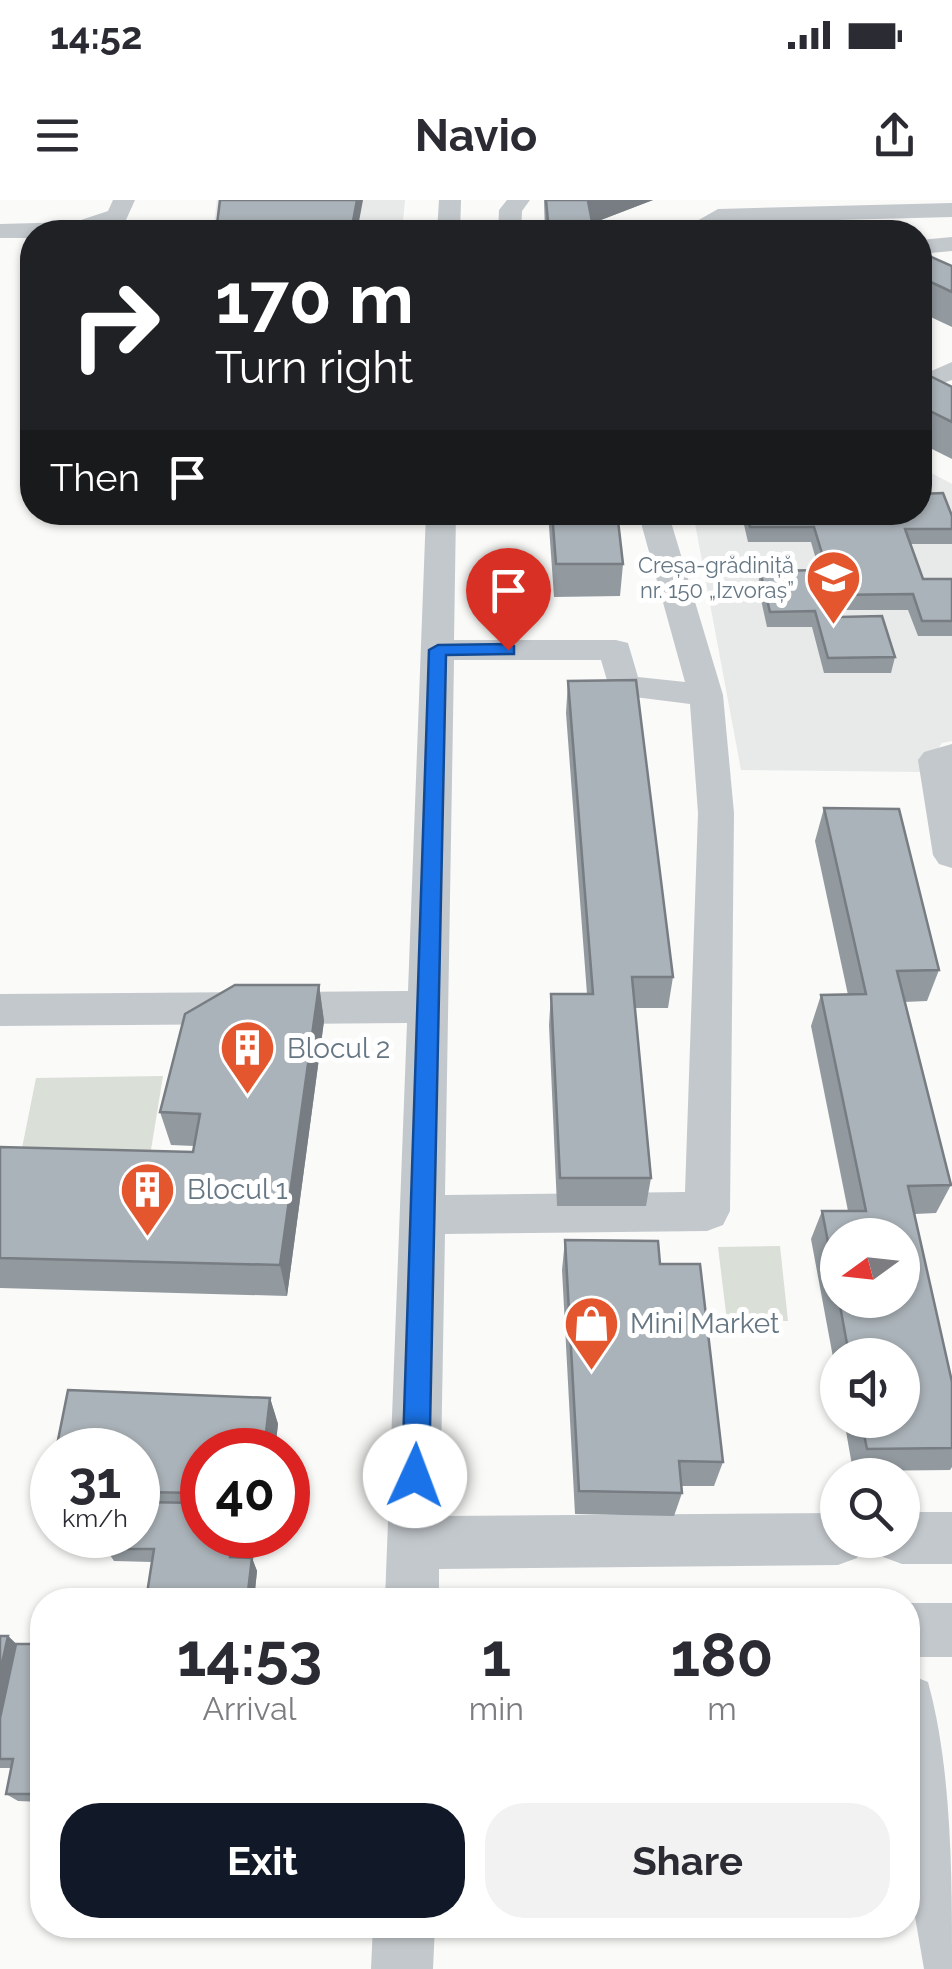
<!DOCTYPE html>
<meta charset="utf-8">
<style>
:root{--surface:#fff;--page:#f2f2f3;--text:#2b2b33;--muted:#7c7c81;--accent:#111827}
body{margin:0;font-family:Raleway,sans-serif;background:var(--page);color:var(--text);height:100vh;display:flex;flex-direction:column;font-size:38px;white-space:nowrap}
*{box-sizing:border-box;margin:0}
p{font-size:32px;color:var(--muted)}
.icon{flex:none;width:55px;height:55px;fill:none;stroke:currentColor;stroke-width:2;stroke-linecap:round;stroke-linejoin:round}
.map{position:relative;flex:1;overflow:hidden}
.side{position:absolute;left:30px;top:1388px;width:890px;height:350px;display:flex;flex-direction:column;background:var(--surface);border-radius:40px;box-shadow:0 2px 8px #0004}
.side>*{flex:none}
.top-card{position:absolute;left:20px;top:20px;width:912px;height:305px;border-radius:40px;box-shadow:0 2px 8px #0004;background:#202124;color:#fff;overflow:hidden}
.needle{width:65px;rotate:255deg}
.buttons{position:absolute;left:820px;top:1018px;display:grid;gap:20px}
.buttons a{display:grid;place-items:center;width:100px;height:100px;border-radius:50%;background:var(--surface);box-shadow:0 2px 8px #0004;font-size:50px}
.speed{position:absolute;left:30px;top:1228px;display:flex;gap:20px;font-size:50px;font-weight:700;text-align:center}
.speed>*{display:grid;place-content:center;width:130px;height:130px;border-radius:50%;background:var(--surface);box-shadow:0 2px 8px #0004;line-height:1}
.speed small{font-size:25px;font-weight:400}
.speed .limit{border:15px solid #d22;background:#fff;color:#111}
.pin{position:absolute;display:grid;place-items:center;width:85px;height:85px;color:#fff;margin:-102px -42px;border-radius:50% 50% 50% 0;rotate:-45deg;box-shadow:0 0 10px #0007}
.pin .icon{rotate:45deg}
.me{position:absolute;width:110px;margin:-55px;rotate:2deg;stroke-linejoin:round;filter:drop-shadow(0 0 8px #0008)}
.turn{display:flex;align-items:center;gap:35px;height:210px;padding:0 30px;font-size:45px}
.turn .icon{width:130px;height:130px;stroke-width:2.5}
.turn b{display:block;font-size:70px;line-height:85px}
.then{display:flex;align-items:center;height:95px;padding:0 30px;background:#0003;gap:20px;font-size:38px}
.eta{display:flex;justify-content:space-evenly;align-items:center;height:170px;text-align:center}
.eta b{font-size:60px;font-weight:700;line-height:70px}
.button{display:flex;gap:20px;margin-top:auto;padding:20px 30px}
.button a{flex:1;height:115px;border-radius:40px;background:var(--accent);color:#fff;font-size:40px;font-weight:700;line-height:115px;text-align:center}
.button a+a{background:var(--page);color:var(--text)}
.status{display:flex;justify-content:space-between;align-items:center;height:70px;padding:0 50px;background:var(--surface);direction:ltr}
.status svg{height:28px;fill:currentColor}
header{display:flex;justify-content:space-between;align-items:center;height:130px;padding:0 30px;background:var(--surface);font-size:45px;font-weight:700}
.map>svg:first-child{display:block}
.built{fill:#e8e9e9}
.green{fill:#dadfd7}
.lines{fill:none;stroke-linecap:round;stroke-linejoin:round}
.minor{fill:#c3c8cc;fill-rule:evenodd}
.wall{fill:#929a9f;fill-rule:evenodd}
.shaded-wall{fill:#777d82}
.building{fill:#aab3b9;stroke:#777d82;stroke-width:2.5}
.route{fill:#1a73e8;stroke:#114b97;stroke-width:2.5}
.labels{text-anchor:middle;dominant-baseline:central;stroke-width:10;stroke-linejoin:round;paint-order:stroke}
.far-poi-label{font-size:22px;fill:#657683;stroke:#fff;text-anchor:end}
.poi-label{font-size:28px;fill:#657683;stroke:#fff;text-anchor:start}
</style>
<div class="status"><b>14:52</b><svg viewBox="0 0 49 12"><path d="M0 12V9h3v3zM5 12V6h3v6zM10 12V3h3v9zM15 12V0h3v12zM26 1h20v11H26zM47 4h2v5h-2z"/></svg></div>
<header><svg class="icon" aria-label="menu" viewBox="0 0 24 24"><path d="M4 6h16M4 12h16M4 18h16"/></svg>Navio<svg class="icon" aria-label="share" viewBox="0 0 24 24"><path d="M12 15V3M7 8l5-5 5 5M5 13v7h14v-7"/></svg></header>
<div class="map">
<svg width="952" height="1769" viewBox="0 0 952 1769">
<rect width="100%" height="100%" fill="#fafaf8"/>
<!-- built -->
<g class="built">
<polygon points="217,0 405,0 402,32 213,32"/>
<polygon points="920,267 952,284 952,541 942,543 923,572 741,570 693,313 920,312"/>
</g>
<!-- green -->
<g class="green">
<polygon points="163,876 150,956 21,953 36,878"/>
<polygon points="780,1046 788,1121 727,1121 718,1047"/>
</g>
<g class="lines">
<!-- minor -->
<g class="minor">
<path d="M 113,0 L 135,0 L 126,20 C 95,34 66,32 32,32 L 32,38 L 0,38 L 0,24 L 75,22 L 108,11 Z"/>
<polygon points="439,0 461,0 460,32 437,32"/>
<polygon points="507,0 530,0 522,11 521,32 498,32 499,10"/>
<polygon points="952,3 952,17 723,23 714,28 715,32 693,32 690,25 718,9"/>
<polygon points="952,37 952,51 920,54 920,40"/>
<polygon points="952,162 952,180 920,191 920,176"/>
<path d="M 426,312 L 456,312 L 454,440 L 616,440 L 628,443 L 638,477 L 685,482 L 638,312 L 668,312 L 723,495 L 734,613 L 730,1011 L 723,1025 L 707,1031 L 445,1034 L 440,1316 L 838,1313 L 838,1340 L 864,1340 L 857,1358 L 838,1365 L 439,1369 L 439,1400 L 385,1400 L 407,823 L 0,826 L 0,794 L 408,791 ZM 454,460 L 601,460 L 611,494 L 690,504 L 698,613 L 685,992 L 445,995 Z"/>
<polygon points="952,544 952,668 939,664 933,655 918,560 924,552"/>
<polygon points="902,1312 952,1312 952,1364 902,1364 883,1357 877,1340 902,1340"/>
<rect x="908" y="1403" width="44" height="54"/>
<path d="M 908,1474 L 928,1482 C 952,1570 952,1676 952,1769 L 924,1769 L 908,1676 Z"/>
<polygon points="373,1725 435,1725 433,1769 371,1769"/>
</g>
</g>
<!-- wall -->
<g class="wall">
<polygon points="544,0 653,0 593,23 594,32 545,32"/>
<polygon points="920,52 952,66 952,127 920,112"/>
<polygon points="920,171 952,187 952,259 920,243"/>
<polygon points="548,312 617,312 623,364 620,396 554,397"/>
<polygon points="741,312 814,312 814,315 920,312 952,316 952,344 911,344 923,379 952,379 952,436 918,436 908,410 837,410 839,417 895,457 891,473 824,473 812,427 767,427 758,386 760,371 819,370 811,342 748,342"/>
<polygon points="568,481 673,777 668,808 635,808 651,978 646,1006 557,1006 549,825 551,794 587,794 566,513"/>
<path d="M 824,608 L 939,770 L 927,801 L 904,802 L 951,985 L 936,1013 L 915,1014 L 952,1182 L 952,1267 L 950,1270 L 853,1271 L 844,1220 L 902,1220 L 902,1155 L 838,1155 L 838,1184 L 811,1039 L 822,1011 L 848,1011 L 811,826 L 821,795 L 848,795 L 815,641 ZM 838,1035 L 902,1100 L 838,1100 Z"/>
<polygon points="319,785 324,821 287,1096 0,1088 0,947 193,952 194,946 171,945 160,912"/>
<polygon points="565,1040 660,1064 723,1262 714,1286 681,1286 682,1293 674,1316 575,1314 562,1070"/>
<polygon points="270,1198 278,1224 275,1250 202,1250 202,1335 240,1335 237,1357 252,1358 257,1371 254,1400 146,1400 152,1362 114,1361 106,1349 138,1335 138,1250"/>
<polygon points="42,1430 42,1602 18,1601 6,1594 11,1568 0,1568 0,1436 8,1436 16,1444 36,1444"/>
</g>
<!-- shaded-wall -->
<g class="shaded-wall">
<polygon points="357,0 363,0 357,32 351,32"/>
<polygon points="589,0 653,0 593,23 586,31"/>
<polygon points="319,785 324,821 287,1096 280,1065"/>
<polygon points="270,1198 278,1224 275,1250 264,1250"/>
<polygon points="233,1335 240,1335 236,1370 230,1357"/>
<polygon points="252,1358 257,1371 254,1400 247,1400"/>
<polygon points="8,1436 28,1455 0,1559 0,1472"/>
</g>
<!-- building -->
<g class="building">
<polygon points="220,0 357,0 351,32 216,32"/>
<polygon points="546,0 589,0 588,1 594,32 549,32"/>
<polygon points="920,52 952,66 952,92 920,77"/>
<polygon points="920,171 952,187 952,222 920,206"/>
<polygon points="943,293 952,316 952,329 905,329 923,379 952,379 952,421 922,421 913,394 833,395 839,417 882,416 895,457 828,458 815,411 770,412 760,371 827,370 814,327 750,327 747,312 814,312 814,315 920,312 920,294"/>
<polygon points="552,312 617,312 623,364 556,364"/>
<polygon points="636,480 673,777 632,777 651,978 560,978 551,794 593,794 568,481"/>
<polygon points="824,608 899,609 939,770 897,771 951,985 908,986 952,1182 952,1248 867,1249 861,1220 902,1220 902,1155 849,1155 839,1100 902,1100 902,1035 838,1035 838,1094 822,1011 866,1011 821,795 866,794"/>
<polygon points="235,785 319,785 280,1065 0,1058 0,947 193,952 200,914 160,912 185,814"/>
<polygon points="565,1040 658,1041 660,1064 700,1064 723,1262 679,1261 682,1293 579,1291"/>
<polygon points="68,1190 270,1198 264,1250 202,1250 202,1293 138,1292 138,1250 56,1250"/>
<polygon points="52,1268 52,1290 48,1290"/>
<polygon points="138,1302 202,1303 202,1335 233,1335 230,1357 252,1358 247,1400 146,1400 154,1349 106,1349 108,1335 138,1335"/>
<polygon points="40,1430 42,1430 42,1594 6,1594 13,1559 0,1559 0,1518 16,1444 36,1444"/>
<polygon points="0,1436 8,1436 0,1472"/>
</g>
<!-- route -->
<polygon class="route" points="508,444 514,446 514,454 446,455 429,1276 425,1285 415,1289 406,1285 402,1276 429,450 438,445"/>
<!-- icons -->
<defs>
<symbol id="school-pin" viewBox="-11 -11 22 30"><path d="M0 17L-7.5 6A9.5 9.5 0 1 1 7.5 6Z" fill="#e4572e" stroke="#fff"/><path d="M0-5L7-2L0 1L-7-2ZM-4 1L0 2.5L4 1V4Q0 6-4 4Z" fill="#fff"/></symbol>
<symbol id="building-pin" viewBox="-11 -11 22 30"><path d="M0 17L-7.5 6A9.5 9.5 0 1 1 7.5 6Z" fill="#e4572e" stroke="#fff"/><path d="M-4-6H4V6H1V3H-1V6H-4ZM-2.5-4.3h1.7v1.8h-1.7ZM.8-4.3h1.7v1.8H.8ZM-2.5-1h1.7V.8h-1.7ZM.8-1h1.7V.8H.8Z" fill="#fff"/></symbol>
<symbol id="shop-pin" viewBox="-11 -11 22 30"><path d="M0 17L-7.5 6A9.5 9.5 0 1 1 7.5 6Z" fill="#e4572e" stroke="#fff"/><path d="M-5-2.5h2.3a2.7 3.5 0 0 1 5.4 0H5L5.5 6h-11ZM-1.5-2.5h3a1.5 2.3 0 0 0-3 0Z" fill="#fff"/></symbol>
</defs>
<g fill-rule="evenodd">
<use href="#school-pin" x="802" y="346" width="63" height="86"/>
<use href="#building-pin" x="216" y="816" width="63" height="86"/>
<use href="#building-pin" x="116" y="958" width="63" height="86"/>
<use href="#shop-pin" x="560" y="1092" width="63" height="86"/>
</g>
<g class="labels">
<!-- far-poi labels -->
<g class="far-poi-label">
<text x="794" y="365">Creșa-grădiniță<tspan x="794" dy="25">nr. 150 „Izvoraș”</tspan></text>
</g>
<!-- poi labels -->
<g class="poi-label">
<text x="287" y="848">Blocul 2</text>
<text x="187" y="989">Blocul 1</text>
<text x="630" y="1123">Mini Market</text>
</g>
</g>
</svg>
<div class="buttons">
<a><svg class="needle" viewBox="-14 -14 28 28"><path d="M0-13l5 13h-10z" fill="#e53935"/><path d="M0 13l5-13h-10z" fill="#7c7c81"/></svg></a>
<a><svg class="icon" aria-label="sound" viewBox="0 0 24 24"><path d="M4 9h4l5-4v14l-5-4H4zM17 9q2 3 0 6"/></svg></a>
<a><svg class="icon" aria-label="search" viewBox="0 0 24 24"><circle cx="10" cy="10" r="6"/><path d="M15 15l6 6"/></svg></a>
</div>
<div class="speed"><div>31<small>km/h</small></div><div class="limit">40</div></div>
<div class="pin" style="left:508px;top:450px;background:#d93025"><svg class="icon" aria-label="arrive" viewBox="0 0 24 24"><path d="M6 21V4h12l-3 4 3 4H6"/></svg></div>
<svg class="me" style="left:415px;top:1276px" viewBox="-20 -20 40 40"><circle r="19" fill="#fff"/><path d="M0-13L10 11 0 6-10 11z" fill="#1a73e8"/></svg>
<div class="top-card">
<div class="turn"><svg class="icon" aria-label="right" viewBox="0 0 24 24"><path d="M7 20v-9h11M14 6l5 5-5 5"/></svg><div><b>170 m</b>Turn right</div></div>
<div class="then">Then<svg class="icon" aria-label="arrive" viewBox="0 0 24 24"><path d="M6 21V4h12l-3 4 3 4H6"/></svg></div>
</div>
<section class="side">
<div class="eta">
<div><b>14:53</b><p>Arrival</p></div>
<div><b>1</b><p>min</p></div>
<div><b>180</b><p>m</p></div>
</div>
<div class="button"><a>Exit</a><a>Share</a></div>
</section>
</div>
